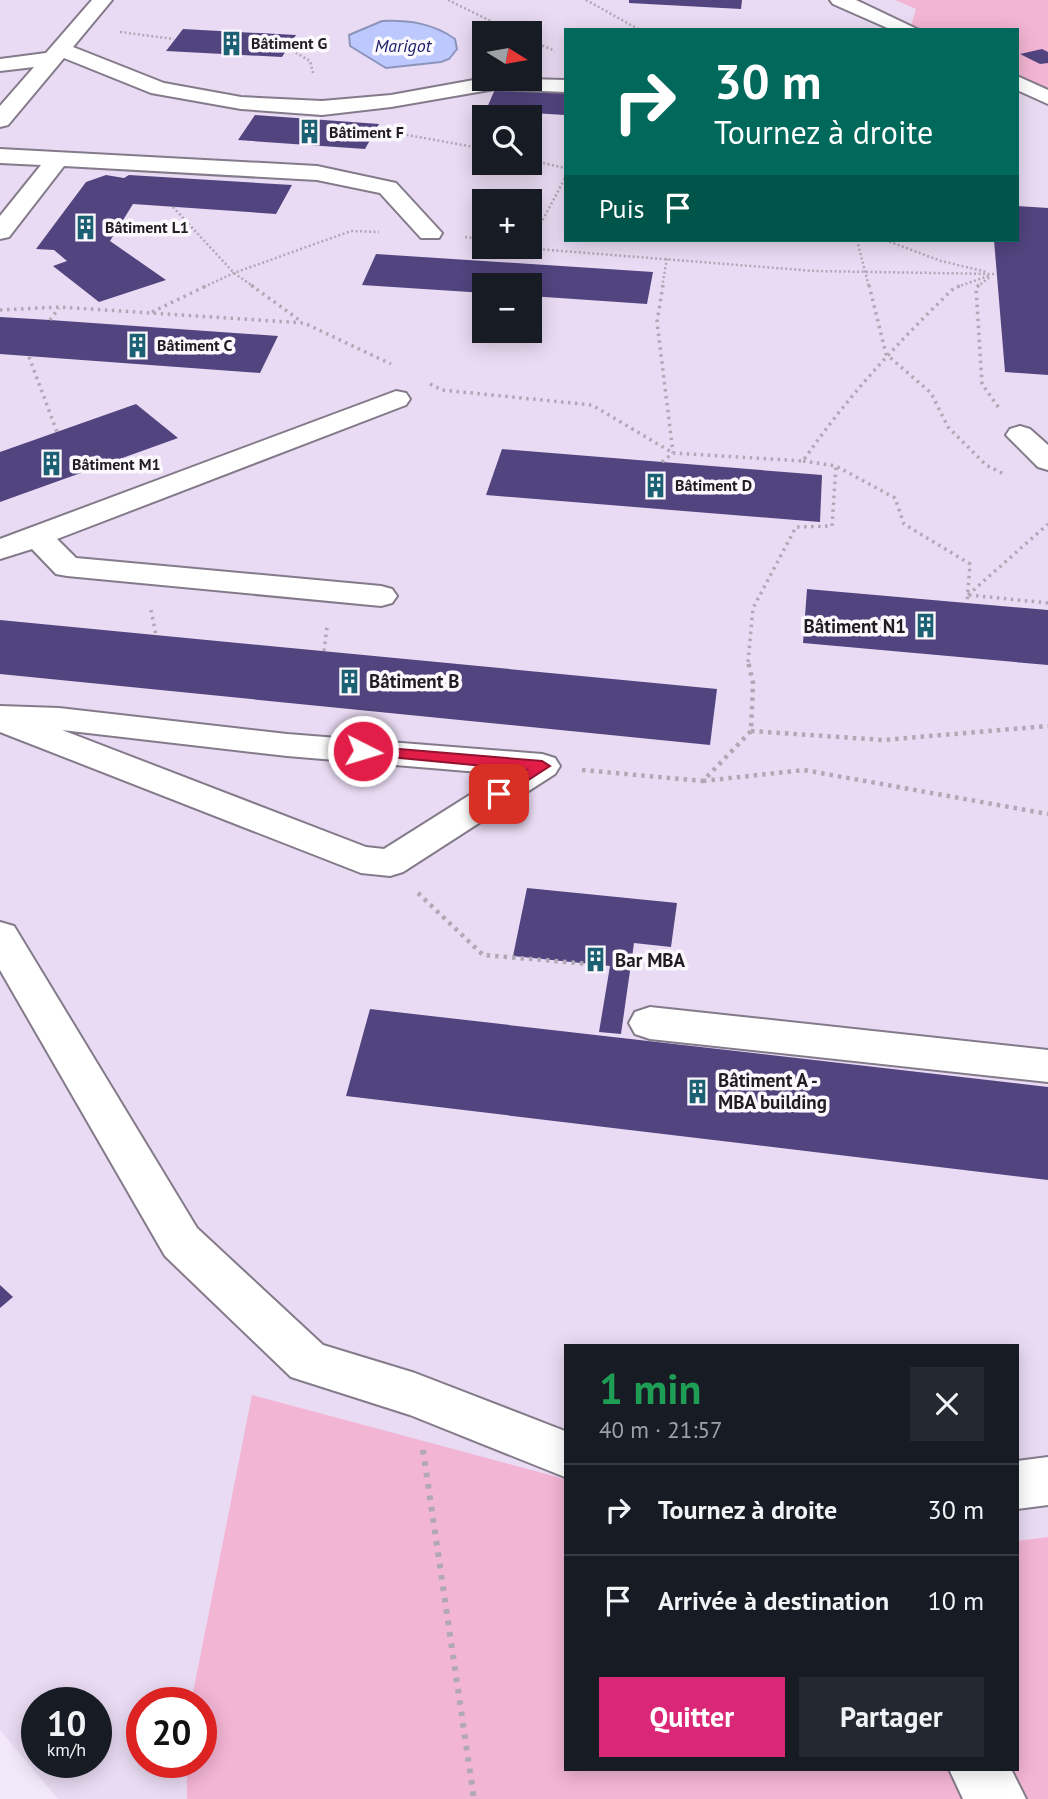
<!DOCTYPE html>
<html lang="fr">
<meta charset="utf-8">
<style>
:root{--surface:#171b24;--page:#242831;--text:#f1f3f6;--muted:#9ea1a6;--line:#363941;--accent:#db2777}
body{margin:0;font-family:"PT Sans",sans-serif;background:var(--page);color:var(--text);height:100vh;display:flex;flex-direction:column;font-size:26px;white-space:nowrap}
*{box-sizing:border-box;margin:0}
p{font-size:23px;color:var(--muted)}
.icon{flex:none;width:38px;height:38px;fill:none;stroke:currentColor;stroke-width:2;stroke-linecap:round;stroke-linejoin:round}
.map{position:relative;flex:1;overflow:hidden}
.drawer{position:absolute;left:564px;top:1344px;width:455px;height:427px;display:flex;flex-direction:column;background:var(--surface);border-radius:0px;box-shadow:0 4px 18px #0003}
.drawer>*{flex:none}
.top-card{position:absolute;left:564px;top:28px;width:455px;height:214px;border-radius:0px;box-shadow:0 4px 18px #0003;background:#00695c;color:#fff;overflow:hidden}
.needle{width:46px;rotate:101deg}
.controls{position:absolute;left:472px;top:21px;display:grid;gap:14px}
.controls a{display:grid;place-items:center;width:70px;height:70px;border-radius:0px;background:var(--surface);box-shadow:0 4px 18px #0003;font-size:35px}
.speed{position:absolute;left:21px;top:1687px;display:flex;gap:14px;font-size:35px;font-weight:700;text-align:center}
.speed>*{display:grid;place-content:center;width:91px;height:91px;border-radius:50%;background:var(--surface);box-shadow:0 4px 18px #0003;line-height:1}
.speed small{font-size:18px;font-weight:400}
.speed .limit{border:10px solid #d22;background:#fff;color:#111}
.pin{position:absolute;display:grid;place-items:center;width:60px;height:60px;color:#fff;margin:-30px;border-radius:14px;box-shadow:0 4px 10px #0006}
.me{position:absolute;width:77px;margin:-38px;rotate:95deg;stroke-linejoin:round;filter:drop-shadow(0 0 5px #0008)}
.turn{display:flex;align-items:center;gap:24px;height:147px;padding:0 35px;font-size:32px}
.turn .icon{width:91px;height:91px;stroke-width:2.5}
.turn b{display:block;font-size:49px;line-height:60px}
.then{display:flex;align-items:center;height:66px;padding:0 35px;background:#0003;gap:14px;font-size:26px}
.round{display:grid;place-items:center;flex:none;width:74px;height:74px;border-radius:0px;background:var(--page)}
.overview{display:flex;align-items:center;justify-content:space-between;height:119px;padding:0 35px}
h1{font-size:42px;font-weight:700;line-height:52px;color:#1e9e55}
.primary-button{display:flex;gap:14px;margin-top:auto;padding:14px 35px}
.primary-button a{flex:1;height:80px;border-radius:0px;background:var(--accent);color:#fff;font-size:28px;font-weight:700;line-height:80px;text-align:center}
.primary-button a+a{background:var(--page);color:var(--text)}
ul{padding:0;list-style:none}
li{display:flex;align-items:center;gap:21px;height:91px;padding:0 35px;border-top:2px solid var(--line)}
li div{flex:1}
li b{display:block;font-size:26px}
li em{font-style:normal}
.map>svg:first-child{display:block}
.built{fill:#e9dbf3;fill-rule:evenodd}
.green{fill:#f3b5d4}
.water{fill:#bcc8fe;stroke:#8d94bc;stroke-width:2}
.building{fill:#52447f}
.lines{fill:none;stroke-linecap:round;stroke-linejoin:round}
.minor-casing{stroke:#847b8a;stroke-width:4}
.path-far3{stroke:#b0a8b5;stroke-width:2.5;stroke-dasharray:2 2.5;stroke-linecap:butt}
.path-far2{stroke:#b0a8b5;stroke-width:3.5;stroke-dasharray:2.5 4.5;stroke-linecap:butt}
.path-far1{stroke:#b0a8b5;stroke-width:4.5;stroke-dasharray:3.5 5;stroke-linecap:butt}
.path{stroke:#b0a8b5;stroke-width:6;stroke-dasharray:4.5 7;stroke-linecap:butt}
.minor{fill:#fff;fill-rule:evenodd}
.route{fill:#e11d48;stroke:#92132f;stroke-width:2}
.labels{text-anchor:middle;dominant-baseline:central;stroke-width:7;stroke-linejoin:round;paint-order:stroke}
.far-poi-label{font-size:16px;font-weight:bold;fill:#1f1c22;stroke:#fbf9fd;text-anchor:start}
.far-water-label{font-size:18px;font-style:italic;fill:#20216b;stroke:#fbf9fd}
.poi-label{font-size:19px;font-weight:bold;fill:#1f1c22;stroke:#fbf9fd;text-anchor:start}
</style>
<div class="map">
<svg width="1048" height="1799" viewBox="0 0 1048 1799">
<rect width="100%" height="100%" fill="#f3e9fa"/>
<!-- built -->
<path class="built" d="M 0,0 L 1048,0 L 1048,1799 L 58,1799 L 0,1730 ZM 565,30 L 1017,30 L 1017,240 L 565,240 ZM 485,33 L 530,33 L 530,79 L 485,79 ZM 485,117 L 530,117 L 530,163 L 485,163 ZM 485,201 L 530,201 L 530,247 L 485,247 ZM 485,285 L 530,285 L 530,331 L 485,331 ZM 565,1346 L 1017,1346 L 1017,1769 L 565,1769 ZM 37,1703 L 96,1703 L 96,1762 L 37,1762 ZM 142,1703 L 201,1703 L 201,1762 L 142,1762 Z"/>
<!-- green -->
<g class="green">
<polygon points="895,0 1048,0 1048,104 1017,87 1017,30 910,30 916,9"/>
<polygon points="252,1395 565,1479 565,1769 1017,1769 1017,1541 1048,1537 1048,1799 187,1799 187,1762 201,1762 201,1703 191,1703"/>
</g>
<!-- water -->
<path class="water" d="M 382,21 C 408,20 433,23 455,39 L 457,49 L 449,59 L 441,62 L 386,68 L 350,46 L 349,35 Z"/>
<!-- building -->
<g class="building">
<polygon points="629,0 742,0 741,9 629,3"/>
<polygon points="183,29 296,35 282,57 166,51"/>
<polygon points="1042,49 1048,52 1048,63 1040,64 1020,54"/>
<polygon points="496,87 565,92 565,115 486,110"/>
<polygon points="255,115 379,124 365,149 238,140"/>
<polygon points="106,175 124,178 129,175 292,185 276,214 133,204 110,241 166,280 99,302 53,266 67,261 54,250 36,249 86,182"/>
<polygon points="1017,206 1048,208 1048,375 1005,372 994,240 1017,240"/>
<polygon points="376,254 653,272 647,304 530,296 530,285 485,285 485,293 362,285"/>
<polygon points="0,317 50,320 278,336 260,373 0,354"/>
<polygon points="136,404 178,438 0,502 0,452"/>
<polygon points="502,449 822,475 820,522 486,495"/>
<polygon points="807,589 1048,610 1048,665 803,643"/>
<polygon points="0,620 717,689 710,745 0,674"/>
<polygon points="527,888 677,903 671,947 634,943 621,1034 599,1032 610,966 513,956"/>
<polygon points="370,1009 1048,1087 1048,1180 346,1096"/>
<polygon points="0,1285 13,1297 0,1308"/>
</g>
<g class="lines">
<defs>
<g id="minor">
<polygon points="92,0 112,0 73,47 164,83 241,97 322,101 391,95 485,78 565,80 565,92 495,89 391,107 322,115 241,109 151,93 64,58 8,125 0,127 0,106 34,67 0,71 0,59 46,53"/>
<polygon points="830,0 856,0 919,30 892,30 833,4"/>
<polygon points="1017,76 1048,90 1048,104 1017,90"/>
<polygon points="0,149 317,166 396,183 442,233 439,238 421,238 380,193 317,180 64,166 9,237 0,239 0,216 41,165 0,163"/>
<polygon points="396,391 406,393 410,399 406,405 57,539 76,558 381,586 392,589 397,596 392,603 381,606 67,576 56,574 32,549 0,559 0,539"/>
<polygon points="1020,426 1030,429 1048,445 1048,470 1038,467 1006,435 1010,429"/>
<path d="M 0,706 L 59,708 L 287,734 L 542,754 L 555,758 L 560,766 L 555,774 L 403,872 L 390,876 L 361,873 L 0,732 ZM 62,730 L 287,756 L 503,774 L 384,849 L 366,847 Z"/>
<polygon points="0,922 14,926 197,1228 323,1345 415,1373 565,1431 565,1477 410,1415 291,1377 165,1256 0,970"/>
<polygon points="650,1007 1048,1050 1048,1082 650,1039 635,1034 629,1023 635,1012"/>
<polygon points="1048,1457 1048,1505 1017,1509 1017,1461"/>
<polygon points="949,1769 1011,1769 1026,1799 963,1799"/>
</g>
</defs>
<!-- minor casing -->
<use href="#minor" class="minor-casing"/>
<!-- path-far3 -->
<g class="path-far3">
<polyline points="448,0 515,33"/>
<polyline points="586,0 640,30"/>
<polyline points="120,32 174,39"/>
<polyline points="530,40 555,51"/>
<polyline points="288,48 310,61 313,73"/>
<polyline points="402,134 485,149"/>
<polyline points="530,160 565,168"/>
<polyline points="173,207 234,273 254,287"/>
<polyline points="465,237 485,239"/>
<polyline points="857,240 869,287"/>
<polyline points="885,240 941,261 987,272"/>
<polyline points="530,244 565,178"/>
<polyline points="517,247 526,251 537,249 814,271 995,274"/>
<polyline points="204,287 234,273 351,231 379,232"/>
<polyline points="662,287 667,258"/>
<polyline points="957,287 991,275"/>
<polyline points="977,287 991,276"/>
</g>
<!-- path-far2 -->
<g class="path-far2">
<polyline points="251,285 302,322"/>
<polyline points="663,285 657,322 673,453"/>
<polyline points="869,285 886,354 931,393 948,427 986,465 1004,474"/>
<polyline points="979,285 976,288 982,384 999,408"/>
<polyline points="0,310 59,307 304,323 391,364"/>
<polyline points="152,312 208,285"/>
<polyline points="50,320 59,308"/>
<polyline points="29,357 57,432"/>
<polyline points="430,384 442,390 592,405 673,453"/>
<polyline points="803,461 836,466 895,498 904,524 970,564 967,603"/>
<path d="M 662,462 L 673,453 L 803,461 C 847,397 898,342 954,288 L 962,285"/>
<polyline points="968,595 1048,524"/>
<polyline points="969,595 1048,603"/>
<polyline points="151,610 156,635"/>
<polyline points="324,651 327,627"/>
<polyline points="748,662 753,608 796,527 832,526 836,466"/>
</g>
<!-- path-far1 -->
<g class="path-far1">
<polyline points="751,731 883,740 1048,726"/>
<polyline points="582,770 703,781 751,731 753,683 748,661"/>
<polyline points="703,781 804,770 1048,814"/>
<polyline points="418,893 483,955 602,965"/>
</g>
<!-- path -->
<polyline class="path" points="423,1450 474,1799"/>
<!-- minor -->
<use href="#minor" class="minor"/>
</g>
<!-- route -->
<polygon class="route" points="363,746 542,761 550,766 499,799 493,797 493,790 526,770 358,754 356,751"/>
<!-- icons -->
<defs>
<symbol id="building-bare" viewBox="-9 -9 18 18"><path d="M-4-6H4V6H1V3H-1V6H-4ZM-2.5-4.3h1.7v1.8h-1.7ZM.8-4.3h1.7v1.8H.8ZM-2.5-1h1.7V.8h-1.7ZM.8-1h1.7V.8H.8Z" fill="#1c6073" stroke="#fbf9fd" stroke-width="2.5" paint-order="stroke"/></symbol>
</defs>
<g fill-rule="evenodd">
<use href="#building-bare" x="214" y="26" width="35" height="35"/>
<use href="#building-bare" x="292" y="114" width="35" height="35"/>
<use href="#building-bare" x="68" y="210" width="35" height="35"/>
<use href="#building-bare" x="120" y="328" width="35" height="35"/>
<use href="#building-bare" x="34" y="446" width="35" height="35"/>
<use href="#building-bare" x="638" y="468" width="35" height="35"/>
<use href="#building-bare" x="908" y="608" width="35" height="35"/>
<use href="#building-bare" x="332" y="664" width="35" height="35"/>
<use href="#building-bare" x="578" y="942" width="35" height="35"/>
<use href="#building-bare" x="680" y="1074" width="35" height="35"/>
</g>
<g class="labels">
<!-- far-poi labels -->
<g class="far-poi-label">
<text x="251" y="43">Bâtiment G</text>
<text x="329" y="132">Bâtiment F</text>
<text x="105" y="227">Bâtiment L1</text>
<text x="157" y="345">Bâtiment C</text>
<text x="72" y="464">Bâtiment M1</text>
<text x="675" y="485">Bâtiment D</text>
</g>
<!-- far-water labels -->
<g class="far-water-label">
<text x="403" y="45">Marigot</text>
</g>
<!-- poi labels -->
<g class="poi-label">
<text x="906" y="626" text-anchor="end">Bâtiment N1</text>
<text x="369" y="681">Bâtiment B</text>
<text x="615" y="960">Bar MBA</text>
<text x="718" y="1080">Bâtiment A -<tspan x="718" dy="22">MBA building</tspan></text>
</g>
</g>
</svg>
<div class="controls">
<a><svg class="needle" viewBox="-14 -14 28 28"><path d="M0-13l5 13h-10z" fill="#e53935"/><path d="M0 13l5-13h-10z" fill="#9ea1a6"/></svg></a>
<a><svg class="icon" aria-label="search" viewBox="0 0 24 24"><circle cx="10" cy="10" r="6"/><path d="M15 15l6 6"/></svg></a>
<a>+</a>
<a>−</a>
</div>
<div class="speed"><div>10<small>km/h</small></div><div class="limit">20</div></div>
<div class="pin" style="left:499px;top:794px;background:#d93025"><svg class="icon" aria-label="arrive" viewBox="0 0 24 24"><path d="M6 21V4h12l-3 4 3 4H6"/></svg></div>
<svg class="me" style="left:363px;top:751px" viewBox="-20 -20 40 40"><circle r="17" fill="#e11d48" stroke="#fff" stroke-width="3"/><path d="M0-11L8 9 0 5-8 9z" fill="#fff"/></svg>
<div class="top-card">
<div class="turn"><svg class="icon" aria-label="right" viewBox="0 0 24 24"><path d="M7 20v-9h11M14 6l5 5-5 5"/></svg><div><b>30 m</b>Tournez à droite</div></div>
<div class="then">Puis<svg class="icon" aria-label="arrive" viewBox="0 0 24 24"><path d="M6 21V4h12l-3 4 3 4H6"/></svg></div>
</div>
<section class="drawer">
<div class="overview"><div><h1>1 min</h1><p>40 m · 21:57</p></div><a class="round"><svg class="icon" aria-label="close" viewBox="0 0 24 24"><path d="M6 6l12 12M18 6L6 18"/></svg></a></div>
<ul>
<li><svg class="icon" aria-label="right" viewBox="0 0 24 24"><path d="M7 20v-9h11M14 6l5 5-5 5"/></svg><div><b>Tournez à droite</b></div><em>30 m</em></li>
<li><svg class="icon" aria-label="arrive" viewBox="0 0 24 24"><path d="M6 21V4h12l-3 4 3 4H6"/></svg><div><b>Arrivée à destination</b></div><em>10 m</em></li>
</ul>
<div class="primary-button"><a>Quitter</a><a>Partager</a></div>
</section>
</div>
